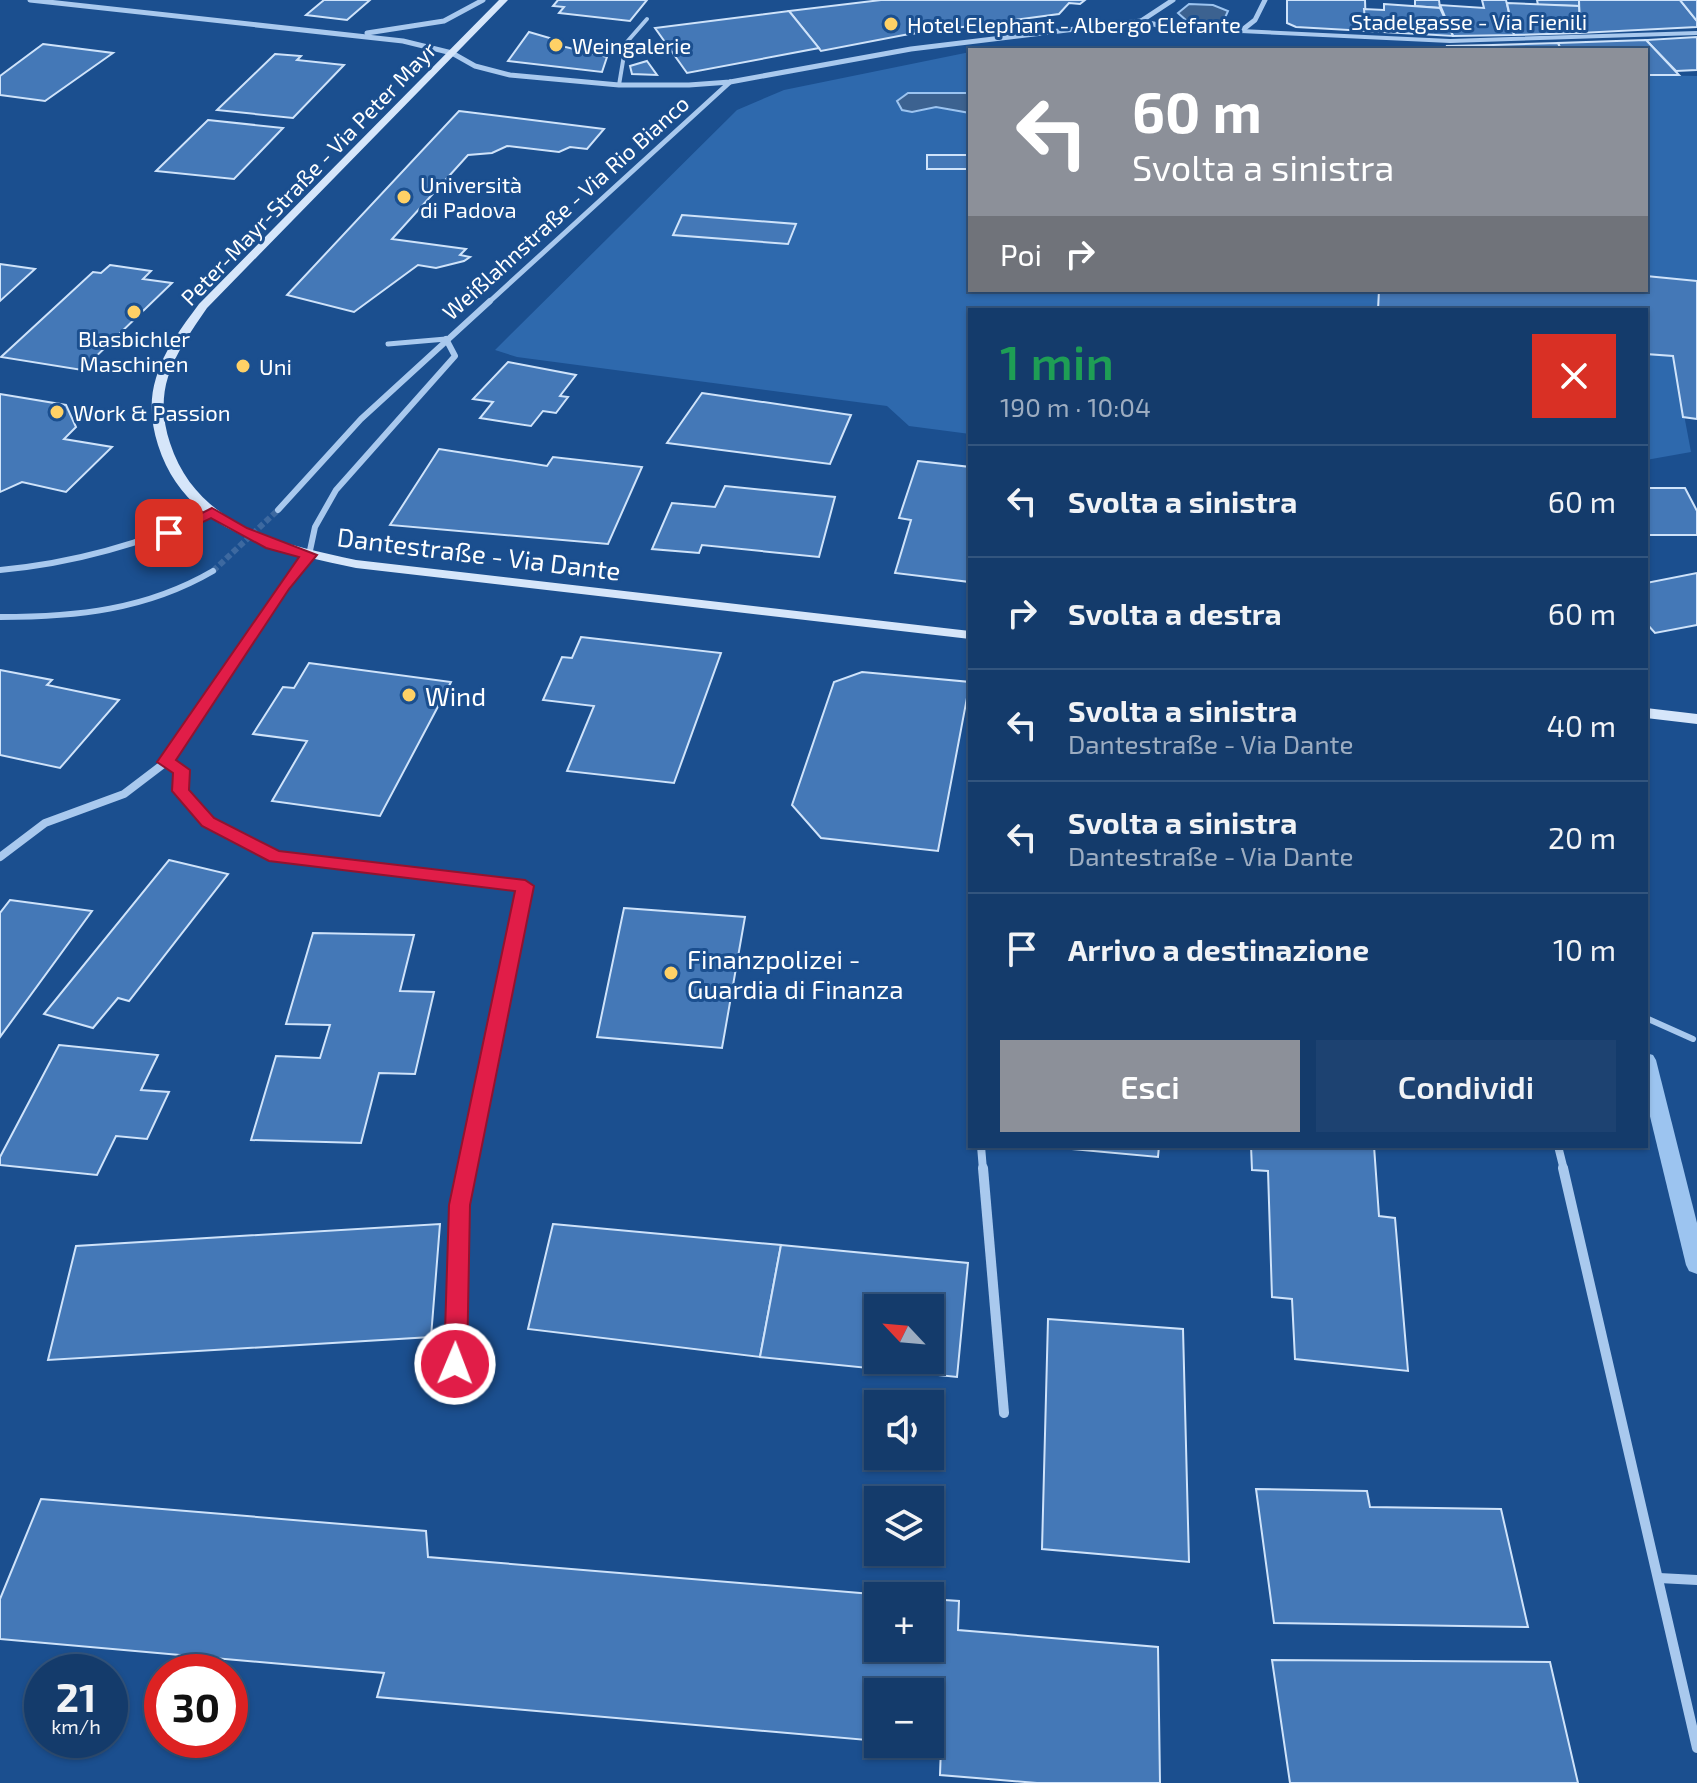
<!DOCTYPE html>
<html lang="it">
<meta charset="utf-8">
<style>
:root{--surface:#143b6b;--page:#1d4271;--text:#f1f3f6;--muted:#9dadc1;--line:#33557e;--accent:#8c9099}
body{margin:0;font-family:"Exo 2",sans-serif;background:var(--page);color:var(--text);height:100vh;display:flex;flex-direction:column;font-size:30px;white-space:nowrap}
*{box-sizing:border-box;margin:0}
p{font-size:26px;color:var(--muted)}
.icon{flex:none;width:44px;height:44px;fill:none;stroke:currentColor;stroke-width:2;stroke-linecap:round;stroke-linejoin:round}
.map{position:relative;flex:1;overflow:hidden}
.details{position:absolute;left:968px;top:308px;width:680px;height:840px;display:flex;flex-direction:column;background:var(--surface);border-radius:0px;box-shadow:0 2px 6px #0004,0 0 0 2px var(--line)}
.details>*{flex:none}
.guide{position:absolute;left:968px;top:48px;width:680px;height:244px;border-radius:0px;box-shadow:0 2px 6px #0004,0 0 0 2px var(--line);background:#8c9099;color:#fff;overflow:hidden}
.needle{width:52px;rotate:296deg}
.buttons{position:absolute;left:864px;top:1294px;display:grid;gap:16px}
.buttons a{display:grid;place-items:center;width:80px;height:80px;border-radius:0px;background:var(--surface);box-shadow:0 2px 6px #0004,0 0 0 2px var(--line);font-size:40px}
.speed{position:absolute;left:24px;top:1654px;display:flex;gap:16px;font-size:40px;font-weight:700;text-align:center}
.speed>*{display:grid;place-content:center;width:104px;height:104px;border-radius:50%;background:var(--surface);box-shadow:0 2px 6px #0004,0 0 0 2px var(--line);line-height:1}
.speed small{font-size:20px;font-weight:400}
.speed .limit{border:12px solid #d22;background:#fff;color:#111}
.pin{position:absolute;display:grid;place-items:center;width:68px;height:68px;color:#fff;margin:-34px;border-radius:16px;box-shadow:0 4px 12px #0006}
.me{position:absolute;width:88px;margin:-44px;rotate:1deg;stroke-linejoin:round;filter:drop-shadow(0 0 6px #0008)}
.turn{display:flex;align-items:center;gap:28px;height:168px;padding:0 32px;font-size:36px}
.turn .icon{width:104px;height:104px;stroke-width:2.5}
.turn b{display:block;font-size:56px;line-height:68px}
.then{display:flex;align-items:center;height:76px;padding:0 32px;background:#0003;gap:16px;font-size:30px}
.round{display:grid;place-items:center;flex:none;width:84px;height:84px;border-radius:0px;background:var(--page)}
.head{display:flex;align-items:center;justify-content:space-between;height:136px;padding:0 32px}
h1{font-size:48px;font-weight:600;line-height:60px;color:#1e9e55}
.action{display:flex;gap:16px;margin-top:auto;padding:16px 32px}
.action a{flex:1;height:92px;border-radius:0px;background:var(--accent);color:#fff;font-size:32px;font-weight:600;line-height:92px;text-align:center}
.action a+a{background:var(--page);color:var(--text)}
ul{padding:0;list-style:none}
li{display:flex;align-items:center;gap:24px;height:112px;padding:0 32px;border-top:2px solid var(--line)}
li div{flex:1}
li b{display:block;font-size:30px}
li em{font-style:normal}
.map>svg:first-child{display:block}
.green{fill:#2e69ad}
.water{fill:#3c6290;stroke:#9cc4f0;stroke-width:2}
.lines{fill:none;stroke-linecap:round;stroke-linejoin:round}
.stream{fill:#9cc4f0;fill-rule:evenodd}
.building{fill:#4478b7;stroke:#cfe3fa;stroke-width:2;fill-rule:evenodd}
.minor-tunnel{stroke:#3d69a0;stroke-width:6;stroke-dasharray:6 3;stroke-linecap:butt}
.service-far2{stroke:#a9c9ee;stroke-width:4}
.service-far1{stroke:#a9c9ee;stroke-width:5}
.service{stroke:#a9c9ee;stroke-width:6}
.pedestrian{stroke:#a9c9ee;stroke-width:4}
.minor-far3{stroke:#a9c9ee;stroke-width:5}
.minor-far2{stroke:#a9c9ee;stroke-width:6}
.minor-far1{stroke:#a9c9ee;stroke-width:8}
.minor{stroke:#a9c9ee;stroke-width:10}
.secondary{fill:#d6e6fa;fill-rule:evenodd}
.route{fill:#e11d48;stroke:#92132f;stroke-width:2}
.poi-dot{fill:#ffd166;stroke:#1b4f8f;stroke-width:3}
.labels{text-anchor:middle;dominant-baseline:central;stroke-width:6;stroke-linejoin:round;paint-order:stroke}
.far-street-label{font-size:22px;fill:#fff;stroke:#1b4f8f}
.far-poi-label{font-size:22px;fill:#fff;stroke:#1b4f8f;text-anchor:start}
.street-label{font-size:26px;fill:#fff;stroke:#1b4f8f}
.poi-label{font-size:26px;fill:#fff;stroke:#1b4f8f;text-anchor:start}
</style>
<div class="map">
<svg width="1697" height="1783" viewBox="0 0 1697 1783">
<rect width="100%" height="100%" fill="#1b4f8f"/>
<!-- green -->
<g class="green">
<polygon points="970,52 970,290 1379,290 1378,310 970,310 970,434 909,426 887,406 517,357 495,350 737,110 784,90"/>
<polygon points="1646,75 1697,76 1697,281 1646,276"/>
<polygon points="1646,354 1673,356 1691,452 1646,460"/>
</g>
<!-- water -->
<g class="water">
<polygon points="1189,4 1213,5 1228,11 1224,20 1209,24 1187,21 1178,13"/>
<polygon points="908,93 966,93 970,95 970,113 936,107 912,112 902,110 897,101"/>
</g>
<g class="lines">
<!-- stream -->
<polygon class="stream" points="1646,1053 1653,1055 1656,1060 1697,1223 1697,1274 1689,1271 1686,1265 1646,1100"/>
</g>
<!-- building -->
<g class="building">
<polygon points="324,0 370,0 347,20 306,15"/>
<polygon points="558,0 647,0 630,21 559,13 564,7 553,6"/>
<polygon points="881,0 1085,0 1080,4 1069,3 1059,14 904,35 821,51 789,11"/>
<polygon points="1287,0 1365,0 1366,31 1296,27 1287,23"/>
<polygon points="1415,0 1439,0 1440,8 1415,6"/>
<polygon points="1482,0 1506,0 1514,35 1453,36 1440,5 1484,8"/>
<polygon points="1537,0 1579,0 1579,6 1538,5"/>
<polygon points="1579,0 1680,0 1697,21 1697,27 1580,33"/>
<polygon points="1680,0 1697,0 1697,21"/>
<polygon points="1507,3 1579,6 1580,33 1514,35"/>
<polygon points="1384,4 1440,8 1453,36 1366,31 1364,9 1384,10"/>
<polygon points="789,11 819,48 687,73 655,28"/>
<polygon points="529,32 560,41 557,45 607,57 602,72 508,61"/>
<polygon points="1697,37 1697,70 1676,71 1646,40"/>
<polygon points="1646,40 1679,75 1646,75 1646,50 1561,50 1558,43"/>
<polygon points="1558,43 1561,50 1494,50 1493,45"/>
<polygon points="43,44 113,53 45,101 0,95 0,76"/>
<polygon points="1493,45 1494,50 1448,50 1447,46"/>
<polygon points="275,54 301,56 297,60 344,65 293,118 217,110"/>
<polygon points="647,61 657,75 632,74 630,66"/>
<polygon points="459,111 604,129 587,149 570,147 559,152 507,146 492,153 468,155 392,239 466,249 460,255 470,257 464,261 436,268 418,265 354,312 287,295"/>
<polygon points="208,120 283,128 234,179 156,171"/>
<rect x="927" y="155" width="43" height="14"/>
<polygon points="682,215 796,224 788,244 673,235"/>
<polygon points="0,264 35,269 0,301"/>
<polygon points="110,265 151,271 143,279 172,283 82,370 1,357 93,272 101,273"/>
<polygon points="1646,276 1697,281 1697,419 1683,417 1673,356 1646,354 1646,310 1378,310 1379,290 1646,290"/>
<polygon points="508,362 576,375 560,396 568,397 556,413 543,411 531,426 480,418 493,402 473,399"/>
<polygon points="702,393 851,415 830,464 667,443"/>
<polygon points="0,394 66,405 76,427 64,439 112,447 66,492 22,482 0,492"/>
<polygon points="439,449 547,466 553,457 642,467 608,544 390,525"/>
<polygon points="918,461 970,467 970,582 895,573 911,520 899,518"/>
<polygon points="725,486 835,497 819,557 702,545 699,553 652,549 672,503 715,507"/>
<polygon points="1646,488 1685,488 1697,511 1697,535 1646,535"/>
<polygon points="1697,573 1697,625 1655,633 1646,623 1646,583"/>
<polygon points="581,637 721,653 674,783 567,771 594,706 543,700 562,657 572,658"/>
<polygon points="309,663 451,682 380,816 272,801 307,741 253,734 283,687 294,688"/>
<polygon points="0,670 52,680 47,685 119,700 60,768 0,755"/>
<polygon points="862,672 970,682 938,851 821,838 792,805 834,682"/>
<polygon points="169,860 228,874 129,1001 118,998 93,1028 44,1014"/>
<polygon points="10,900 92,911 0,1037 0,913"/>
<polygon points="624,908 745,917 722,1048 597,1037"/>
<polygon points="313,933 414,935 400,991 434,992 415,1074 379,1073 361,1143 251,1140 276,1056 320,1058 330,1025 286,1024"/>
<polygon points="59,1045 158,1055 141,1090 169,1092 147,1139 116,1136 97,1175 0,1165 0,1157"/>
<polygon points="1039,1146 1159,1146 1158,1157"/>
<polygon points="1251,1146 1374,1146 1379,1216 1395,1218 1408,1371 1295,1359 1292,1299 1272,1297 1268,1171 1252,1170"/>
<polygon points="440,1224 431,1337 48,1360 76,1246"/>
<polygon points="553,1224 781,1245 760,1357 528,1329"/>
<path d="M 781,1245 L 968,1263 L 957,1377 L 760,1357 ZM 878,1308 L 930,1308 L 930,1360 L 878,1360 Z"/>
<polygon points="1048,1319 1183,1329 1189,1562 1042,1549"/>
<polygon points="1256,1489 1367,1491 1370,1507 1501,1509 1528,1627 1274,1623"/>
<polygon points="41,1499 426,1531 428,1557 896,1596 878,1596 878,1648 930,1648 930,1599 959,1601 958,1630 1158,1647 1160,1783 1037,1783 940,1775 941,1747 911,1744 930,1744 930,1692 878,1692 878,1741 377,1697 384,1673 0,1639 0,1599"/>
<polygon points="1272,1660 1550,1662 1578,1783 1290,1783"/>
</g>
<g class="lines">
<!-- minor-tunnel -->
<polyline class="minor-tunnel" points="213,571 278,510"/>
<!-- service-far2 -->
<polyline class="service-far2" points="619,85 626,43 647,19"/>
<!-- service-far1 -->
<polyline class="service-far1" points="388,344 446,339"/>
<!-- service -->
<polyline class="service" points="1646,1018 1693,1039"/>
<!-- pedestrian -->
<polyline class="pedestrian" points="1241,31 1450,41 1697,33"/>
<!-- minor-far3 -->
<g class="minor-far3">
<polyline points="30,0 403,41 452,53 475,66 510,75 619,85 689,85 730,82 911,49 1141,21 1182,31 1241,31 1255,20 1265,0"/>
<polyline points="1141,21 1173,0"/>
<polyline points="367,33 444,21 483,0"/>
<polyline points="488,303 730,82"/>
</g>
<!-- minor-far2 -->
<g class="minor-far2">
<polyline points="278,510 361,419 490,301"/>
<path d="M 0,570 C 76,563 143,544 212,512"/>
<path d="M 0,617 C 76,617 146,610 213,571"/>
<polyline points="217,686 283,587 309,555 315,527 336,490 455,356 446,339"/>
</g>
<!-- minor-far1 -->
<g class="minor-far1">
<polyline points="166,762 181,770 181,791 208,822 275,857 525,886 467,1170"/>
<polyline points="0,857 45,823 124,794 166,762 218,684"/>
<polyline points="981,1146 983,1170"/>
<polyline points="1558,1146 1564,1170"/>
</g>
<!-- minor -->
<g class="minor">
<polyline points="983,1168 1004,1413"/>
<polyline points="1563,1168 1697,1748"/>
<polyline points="455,1364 460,1205 467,1168"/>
<polyline points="1659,1578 1697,1580"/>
</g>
<!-- secondary -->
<g class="secondary">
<path d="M 499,0 L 508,0 L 207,308 C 192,330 176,352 168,377 C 161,399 163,422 170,443 C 197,526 280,544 356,560 L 970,631 L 970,639 L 356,568 C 276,551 186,533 158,445 C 151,423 149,400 156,378 C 164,350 182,327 199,304 Z"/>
<polygon points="1646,708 1697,714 1697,724 1646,718"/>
</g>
</g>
<!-- route -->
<polygon class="route" points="212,508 247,528 317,555 289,589 176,760 190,770 189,790 214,818 279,851 525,880 534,886 470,1205 467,1364 463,1371 455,1374 447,1371 444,1364 449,1205 515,891 269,861 202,826 172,791 173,773 157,762 299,557 266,548 211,518 174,536 162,533"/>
<!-- markers -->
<g class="poi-dot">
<circle cx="891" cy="24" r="8"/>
<circle cx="556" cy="45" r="8"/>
<circle cx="404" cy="197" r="8"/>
<circle cx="134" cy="312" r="8"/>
<circle cx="243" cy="366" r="8"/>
<circle cx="57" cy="412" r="8"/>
<circle cx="409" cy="695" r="8"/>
<circle cx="671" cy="973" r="8"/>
</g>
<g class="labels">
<!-- far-street labels -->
<g class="far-street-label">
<text x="1469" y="21">Stadelgasse - Via Fienili</text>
<text transform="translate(308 173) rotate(-46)">Peter-Mayr-Straße - Via Peter Mayr</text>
<text transform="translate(565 207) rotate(-42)">Weißlahnstraße - Via Rio Bianco</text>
</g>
<!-- far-poi labels -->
<g class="far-poi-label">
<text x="907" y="24">Hotel Elephant - Albergo Elefante</text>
<text x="572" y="45">Weingalerie</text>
<text x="420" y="184">Università<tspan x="420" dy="25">di Padova</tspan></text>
<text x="134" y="338" text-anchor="middle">Blasbichler<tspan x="134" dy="25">Maschinen</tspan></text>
<text x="259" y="366">Uni</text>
<text x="73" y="412">Work &amp; Passion</text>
</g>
<!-- street labels -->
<g class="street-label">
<text transform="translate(479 553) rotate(7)">Dantestraße - Via Dante</text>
</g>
<!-- poi labels -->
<g class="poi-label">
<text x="425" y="695">Wind</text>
<text x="687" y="958">Finanzpolizei -<tspan x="687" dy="30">Guardia di Finanza</tspan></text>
</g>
</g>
</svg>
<div class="buttons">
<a><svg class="needle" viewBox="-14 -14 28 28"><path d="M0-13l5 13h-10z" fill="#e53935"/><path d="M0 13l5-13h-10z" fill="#9dadc1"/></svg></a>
<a><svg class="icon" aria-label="sound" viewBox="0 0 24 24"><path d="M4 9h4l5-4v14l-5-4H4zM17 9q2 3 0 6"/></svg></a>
<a><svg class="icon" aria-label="layers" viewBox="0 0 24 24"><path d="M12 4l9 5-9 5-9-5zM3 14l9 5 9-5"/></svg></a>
<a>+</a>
<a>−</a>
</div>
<div class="speed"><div>21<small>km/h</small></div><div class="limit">30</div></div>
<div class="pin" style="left:169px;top:533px;background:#d93025"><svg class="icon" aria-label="arrive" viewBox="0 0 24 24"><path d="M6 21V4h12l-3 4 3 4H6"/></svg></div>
<svg class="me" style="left:455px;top:1364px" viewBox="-20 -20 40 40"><circle r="17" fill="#e11d48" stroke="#fff" stroke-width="3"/><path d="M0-11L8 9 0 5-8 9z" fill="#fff"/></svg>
<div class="guide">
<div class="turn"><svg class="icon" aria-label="left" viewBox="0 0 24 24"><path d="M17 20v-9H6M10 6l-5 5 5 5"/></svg><div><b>60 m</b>Svolta a sinistra</div></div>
<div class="then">Poi<svg class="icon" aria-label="right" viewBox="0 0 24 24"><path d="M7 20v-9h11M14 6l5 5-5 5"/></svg></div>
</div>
<section class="details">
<div class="head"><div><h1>1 min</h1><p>190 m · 10:04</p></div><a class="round" style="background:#d93025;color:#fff"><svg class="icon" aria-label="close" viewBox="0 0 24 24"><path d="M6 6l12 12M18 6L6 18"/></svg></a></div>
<ul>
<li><svg class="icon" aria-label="left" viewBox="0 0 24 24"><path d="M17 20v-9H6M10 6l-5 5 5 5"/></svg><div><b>Svolta a sinistra</b></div><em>60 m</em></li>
<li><svg class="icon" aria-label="right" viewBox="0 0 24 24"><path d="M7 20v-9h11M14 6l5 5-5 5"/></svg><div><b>Svolta a destra</b></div><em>60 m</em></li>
<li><svg class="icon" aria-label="left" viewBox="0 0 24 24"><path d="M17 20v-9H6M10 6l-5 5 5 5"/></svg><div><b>Svolta a sinistra</b><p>Dantestraße - Via Dante</p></div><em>40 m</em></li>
<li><svg class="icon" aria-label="left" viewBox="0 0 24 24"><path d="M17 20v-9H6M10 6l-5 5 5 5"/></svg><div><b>Svolta a sinistra</b><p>Dantestraße - Via Dante</p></div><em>20 m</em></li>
<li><svg class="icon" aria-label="arrive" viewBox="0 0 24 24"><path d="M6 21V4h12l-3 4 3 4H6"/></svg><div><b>Arrivo a destinazione</b></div><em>10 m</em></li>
</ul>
<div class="action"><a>Esci</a><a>Condividi</a></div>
</section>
</div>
